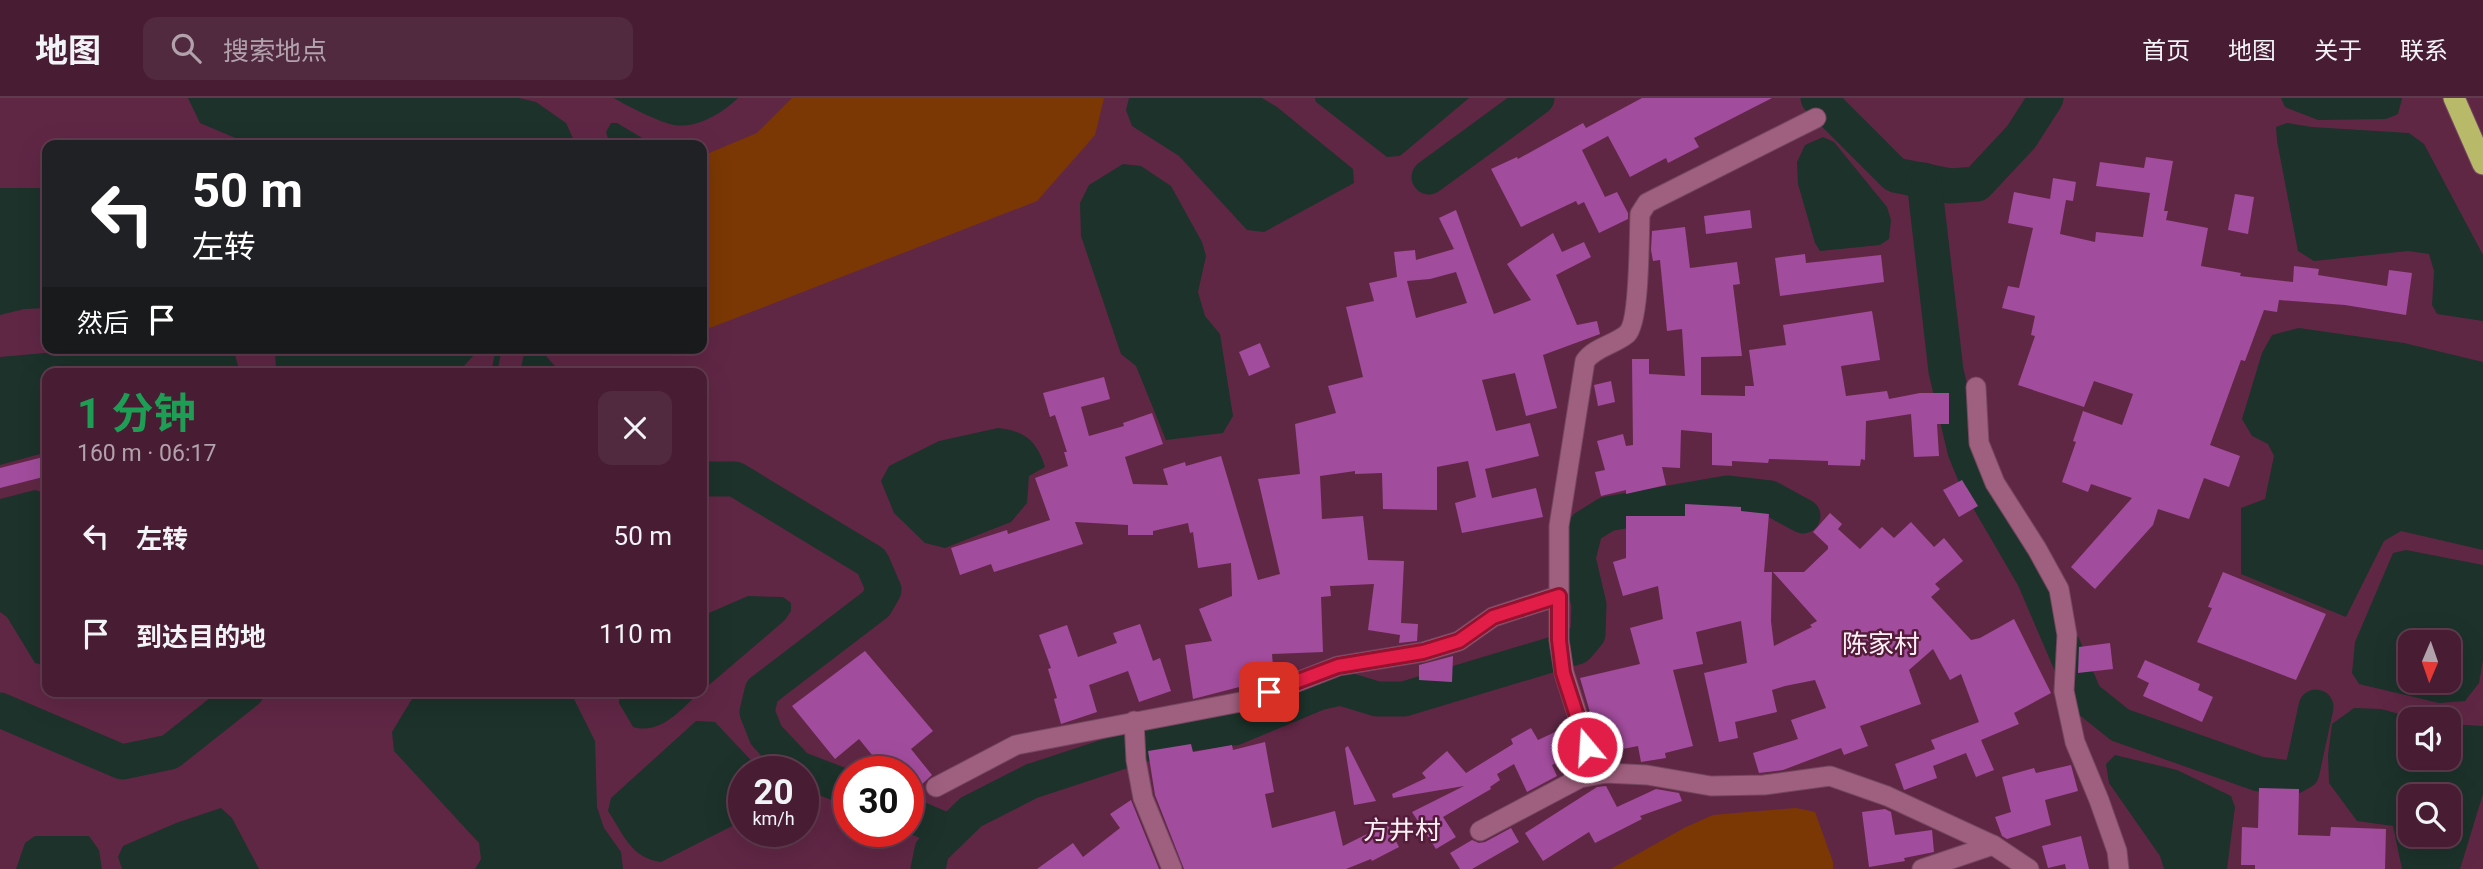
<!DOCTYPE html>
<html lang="zh">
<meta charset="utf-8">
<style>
:root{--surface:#481d34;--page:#522a40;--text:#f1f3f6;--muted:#b1a2ac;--line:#603b4f}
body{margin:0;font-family:Roboto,"Noto Sans SC",sans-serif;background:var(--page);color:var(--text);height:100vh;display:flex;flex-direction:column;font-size:26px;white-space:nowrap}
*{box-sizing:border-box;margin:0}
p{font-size:23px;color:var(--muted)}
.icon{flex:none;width:38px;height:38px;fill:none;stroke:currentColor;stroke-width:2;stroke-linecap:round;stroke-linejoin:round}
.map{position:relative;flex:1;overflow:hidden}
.drawer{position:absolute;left:42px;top:270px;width:665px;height:329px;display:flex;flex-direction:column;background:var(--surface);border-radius:14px;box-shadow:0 7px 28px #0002,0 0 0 2px var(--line)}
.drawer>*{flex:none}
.hud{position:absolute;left:42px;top:42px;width:665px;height:214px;border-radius:14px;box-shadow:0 7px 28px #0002,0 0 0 2px var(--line);background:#202124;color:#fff;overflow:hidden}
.needle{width:46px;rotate:182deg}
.tools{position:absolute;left:2398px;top:532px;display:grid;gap:14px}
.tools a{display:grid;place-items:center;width:63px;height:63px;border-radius:14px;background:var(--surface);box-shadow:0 7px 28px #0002,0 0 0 2px var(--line);font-size:35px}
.speed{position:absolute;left:728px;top:658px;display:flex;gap:14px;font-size:35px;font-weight:700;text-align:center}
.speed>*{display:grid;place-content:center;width:91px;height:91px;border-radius:50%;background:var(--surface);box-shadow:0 7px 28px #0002,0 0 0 2px var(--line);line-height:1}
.speed small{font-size:18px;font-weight:400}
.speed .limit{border:10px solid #d22;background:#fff;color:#111}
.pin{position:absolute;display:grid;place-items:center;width:60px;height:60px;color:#fff;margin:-30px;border-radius:14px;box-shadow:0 4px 10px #0006}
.me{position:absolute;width:77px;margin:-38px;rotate:342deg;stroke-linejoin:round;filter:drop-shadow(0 0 5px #0008)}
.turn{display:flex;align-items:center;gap:24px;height:147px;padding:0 35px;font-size:32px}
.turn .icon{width:91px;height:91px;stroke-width:2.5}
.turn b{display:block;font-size:49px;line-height:60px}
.then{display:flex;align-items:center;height:66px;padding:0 35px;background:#0003;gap:14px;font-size:26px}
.round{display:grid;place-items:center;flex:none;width:74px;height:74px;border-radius:14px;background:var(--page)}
.headline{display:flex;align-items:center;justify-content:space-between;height:119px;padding:0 35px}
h1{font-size:42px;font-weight:700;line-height:52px;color:#1e9e55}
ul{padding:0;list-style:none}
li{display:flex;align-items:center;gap:21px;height:98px;padding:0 35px}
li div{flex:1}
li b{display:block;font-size:26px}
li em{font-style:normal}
header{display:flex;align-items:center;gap:42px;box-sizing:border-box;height:98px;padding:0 35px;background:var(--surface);border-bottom:2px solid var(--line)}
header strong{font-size:33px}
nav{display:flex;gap:38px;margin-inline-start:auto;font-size:24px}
.search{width:490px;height:63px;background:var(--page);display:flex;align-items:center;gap:18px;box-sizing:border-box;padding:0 24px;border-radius:14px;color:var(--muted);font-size:26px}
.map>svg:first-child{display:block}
.green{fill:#7b3804}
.water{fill:#1c322a;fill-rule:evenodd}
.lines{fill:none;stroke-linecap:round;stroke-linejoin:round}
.stream{stroke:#1c322a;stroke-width:6}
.river{stroke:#1c322a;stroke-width:35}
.building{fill:#a24c9d;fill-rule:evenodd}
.minor-casing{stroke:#744760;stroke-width:21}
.motorway-casing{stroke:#744760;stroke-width:23}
.minor{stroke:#9f5f7e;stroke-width:19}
.motorway{stroke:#b8ba6a;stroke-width:21}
.route-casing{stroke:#92132f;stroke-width:18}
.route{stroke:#e11d48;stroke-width:12}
.labels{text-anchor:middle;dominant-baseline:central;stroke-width:5;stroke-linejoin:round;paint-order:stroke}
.quarter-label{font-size:26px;fill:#fff0f6;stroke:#541c3a}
</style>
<header>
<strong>地图</strong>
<div class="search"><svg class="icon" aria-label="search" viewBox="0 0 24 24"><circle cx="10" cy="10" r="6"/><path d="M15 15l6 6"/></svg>搜索地点</div>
<nav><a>首页</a><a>地图</a><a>关于</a><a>联系</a></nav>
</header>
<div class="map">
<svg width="2483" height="771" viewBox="0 0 2483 771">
<rect width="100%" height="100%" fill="#602745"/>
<!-- green -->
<g class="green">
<polygon points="792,0 1104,0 1095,37 1037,103 702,233 702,58 757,35"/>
<polygon points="1796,710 1815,714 1833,764 1833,771 1611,771 1684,730 1713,717"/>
</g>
<!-- water -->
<g class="water">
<polygon points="188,0 519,0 536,4 566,25 576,47 312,47 292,45 252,47 200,25"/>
<path d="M 614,0 L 738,0 C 723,15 696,31 674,27 C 661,25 625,7 614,0 Z"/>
<polygon points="1129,0 1262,0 1277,9 1353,71 1354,85 1264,134 1247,132 1179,58 1132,28 1126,12"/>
<polygon points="1315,0 1469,0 1400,58 1387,59 1316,4"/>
<polygon points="2281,0 2402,0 2402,1 2398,16 2386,21 2318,22 2285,9"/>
<polygon points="611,25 617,25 654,47 610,47 606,34"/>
<polygon points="2287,25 2312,29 2409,35 2424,46 2483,157 2483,223 2437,216 2432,207 2434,173 2429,156 2408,153 2314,163 2298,153 2277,43 2276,29"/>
<polygon points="1823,39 1834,44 1887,109 1891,122 1889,141 1880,147 1820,153 1815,145 1798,86 1797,64 1805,47"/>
<polygon points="1123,66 1141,68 1171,88 1202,144 1206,158 1198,194 1205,218 1220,236 1233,318 1223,335 1166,342 1136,268 1121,256 1081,138 1080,105 1089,87"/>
<polygon points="0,90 47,90 47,210 24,211 0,217"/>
<polygon points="2299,230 2404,245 2483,264 2483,452 2401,433 2384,443 2346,519 2241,476 2241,410 2265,401 2274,358 2268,346 2252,338 2242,321 2262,255 2272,237"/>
<polygon points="100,250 229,250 234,253 240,275 47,275 47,354 0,367 0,259"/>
<polygon points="275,250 476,250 475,256 462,270 276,275"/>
<polygon points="525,250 539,250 561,275 520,275"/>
<path d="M 998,330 C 1025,333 1037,343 1045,369 L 1029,378 L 1027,405 L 1011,424 L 945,450 L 925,445 L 894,415 L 881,383 L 889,368 L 939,343 Z"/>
<polygon points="35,392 47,396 46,568 35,565 7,519 0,514 0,401"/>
<path d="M 2406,452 L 2483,467 L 2483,562 L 2479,585 L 2465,603 L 2439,605 L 2359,586 L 2352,575 L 2355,544 L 2393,455 ZM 2410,544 L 2448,544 L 2448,583 L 2410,583 Z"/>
<polygon points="748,498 783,499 791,505 791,513 785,522 702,593 702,518"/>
<polygon points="421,593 570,593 595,643 597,709 604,730 621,754 623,771 475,771 481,761 479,745 394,653 392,634 412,601"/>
<path d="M 620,593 L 701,593 C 681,611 662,637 633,629 L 619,605 Z"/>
<path d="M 2354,610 L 2381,611 L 2417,621 L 2410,621 L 2410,660 L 2448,660 L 2448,626 L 2483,628 L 2483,696 L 2460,771 L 2402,771 L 2393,728 L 2357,723 L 2329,685 L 2328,657 L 2332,626 ZM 2410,698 L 2448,698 L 2448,737 L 2410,737 Z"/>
<path d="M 696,623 L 715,624 L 762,674 L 744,674 L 744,722 L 661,764 C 631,760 624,737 608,713 L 611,700 Z"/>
<polygon points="2115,657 2177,672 2231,698 2235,709 2227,771 2164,771 2160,758 2109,685 2106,666"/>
<polygon points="221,710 232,720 259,771 122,771 118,759 123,748 176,725"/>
<polygon points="35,738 89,738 99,752 102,771 16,771 25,745"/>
</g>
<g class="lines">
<!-- stream -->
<polyline class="stream" points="494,275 499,250"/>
<!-- river -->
<g class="river">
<polyline points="1818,0 1895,77 1950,88 1977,86 2021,39 2046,0"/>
<polyline points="1429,79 1537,0"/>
<polyline points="1924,82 1946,273 1965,353 1977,382 2034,480 2085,599 2120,627 2259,676 2291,680 2302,674 2316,609"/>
<polyline points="702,381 735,381 872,464 884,492 876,506 762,593 757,614 766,637 797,670 849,690"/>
<polyline points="0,612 122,664 170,654 247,593"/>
<polyline points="908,716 950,734"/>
<polyline points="928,771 932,752 971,714 1032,683 1166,639 1234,630 1318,595 1341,590 1377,601 1404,601 1577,549 1588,536 1589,507 1578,460 1586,429 1607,416 1727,395 1770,400 1803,418"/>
</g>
</g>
<!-- building -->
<g class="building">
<polygon points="1642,0 1772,0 1694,40 1699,49 1668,65 1666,60 1630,79 1608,38 1582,52 1605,99 1617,94 1628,115 1628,121 1599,135 1584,104 1578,107 1576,103 1521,129 1491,71 1517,59 1518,61 1583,25 1586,30"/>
<polygon points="2146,59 2173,63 2164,113 2168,113 2166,122 2208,130 2201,168 2241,175 2240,178 2293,184 2294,168 2319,171 2318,177 2387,188 2389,172 2412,175 2406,217 2345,207 2279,202 2277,214 2264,212 2245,263 2241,262 2210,347 2240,358 2229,389 2204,380 2189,421 2158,411 2153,427 2095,491 2071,469 2132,400 2091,386 2088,394 2062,384 2076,344 2073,343 2083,313 2122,327 2133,296 2094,283 2084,309 2018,287 2035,238 2031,237 2035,218 2002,210 2008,188 2019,190 2033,130 2008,125 2014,94 2050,101 2053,80 2076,84 2073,103 2066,102 2060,136 2095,144 2096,134 2143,139 2150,95 2096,88 2100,64 2144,70"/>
<polygon points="2235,96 2254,99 2248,136 2228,132"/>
<path d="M 1456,112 L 1494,216 L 1531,202 L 1507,166 L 1553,135 L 1562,154 L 1584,144 L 1591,159 L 1556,177 L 1577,227 L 1597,223 L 1600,236 L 1543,257 L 1557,310 L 1526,318 L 1515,275 L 1482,282 L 1496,333 L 1530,325 L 1539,358 L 1485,371 L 1492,400 L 1536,390 L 1543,419 L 1462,435 L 1455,405 L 1476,399 L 1468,363 L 1437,369 L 1437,412 L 1383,411 L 1382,375 L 1355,376 L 1355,373 L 1320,378 L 1322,421 L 1363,418 L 1368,462 L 1404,463 L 1401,525 L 1418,526 L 1417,543 L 1399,545 L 1400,537 L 1368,532 L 1374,486 L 1330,488 L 1331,498 L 1321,499 L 1323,554 L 1272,556 L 1274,580 L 1193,601 L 1185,547 L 1212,543 L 1199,511 L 1232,498 L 1231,465 L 1198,470 L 1193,434 L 1190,435 L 1188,425 L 1153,433 L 1153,437 L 1128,437 L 1128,427 L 1075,424 L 1083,446 L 994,474 L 991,466 L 960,477 L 951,450 L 1007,432 L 1008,436 L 1050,422 L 1035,380 L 1068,368 L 1064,354 L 1067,354 L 1055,317 L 1050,319 L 1043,295 L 1104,279 L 1110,301 L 1081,309 L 1089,338 L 1124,328 L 1123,325 L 1152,315 L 1163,346 L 1125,359 L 1133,386 L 1168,387 L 1163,371 L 1185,364 L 1186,368 L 1221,358 L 1258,482 L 1280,476 L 1258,381 L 1300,376 L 1295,326 L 1336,315 L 1328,288 L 1363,279 L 1346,209 L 1374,203 L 1369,185 L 1397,179 L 1394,154 L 1415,152 L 1416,162 L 1454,151 L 1439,120 ZM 1456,174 L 1467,205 L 1416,220 L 1407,183 L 1430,181 Z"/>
<polygon points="1750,112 1752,130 1706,136 1704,118"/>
<polygon points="1685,129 1690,170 1737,164 1740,186 1733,187 1742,258 1701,259 1701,297 1745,298 1745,288 1754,288 1749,252 1786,247 1783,227 1872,213 1880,262 1841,268 1846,298 1887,293 1889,301 1920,295 1949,295 1949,326 1937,326 1939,358 1914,359 1911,316 1866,323 1865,362 1861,361 1860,368 1828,367 1828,363 1769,361 1768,365 1732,363 1732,368 1712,367 1712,335 1681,332 1680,370 1662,369 1666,387 1626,396 1626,392 1601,398 1595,374 1605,372 1597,343 1623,336 1626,348 1633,347 1632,261 1649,261 1649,276 1685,278 1682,231 1667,233 1660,162 1653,163 1651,152 1652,133"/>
<polygon points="1805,156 1806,165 1881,157 1884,184 1780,198 1775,160"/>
<polygon points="1260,245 1270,269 1249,278 1239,254"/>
<polygon points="1611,283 1615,304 1598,308 1594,287"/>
<polygon points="47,358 47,378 0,390 0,370"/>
<polygon points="1962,382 1978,408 1959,419 1943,392"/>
<polygon points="1685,406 1741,409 1741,413 1769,416 1764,474 1772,474 1771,523 1774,548 1812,529 1810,527 1817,523 1773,474 1804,474 1828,451 1828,448 1813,434 1830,415 1842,426 1838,431 1860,451 1882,429 1894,440 1911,424 1934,449 1944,440 1963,463 1935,486 1940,491 1931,499 1971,542 1980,540 2014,521 2051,595 2014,615 2019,626 1981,642 1994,672 1976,679 1966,655 1933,668 1937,680 1904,692 1895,666 1935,651 1931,642 1979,624 1961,576 1950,582 1933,551 1909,572 1921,606 1860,628 1868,648 1844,657 1841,650 1783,672 1759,675 1753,655 1798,641 1791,622 1826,610 1815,582 1785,588 1772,592 1777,614 1735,624 1738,640 1719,644 1704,575 1747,565 1741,523 1696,534 1703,566 1673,572 1693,648 1665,655 1666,660 1641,664 1638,648 1602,655 1580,580 1640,566 1630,530 1663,521 1658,488 1623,498 1613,464 1626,460 1626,418 1685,418"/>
<polygon points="2223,474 2326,516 2296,582 2197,544 2212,510 2208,509"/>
<polygon points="1140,526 1153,563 1160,560 1171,593 1139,604 1128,573 1089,587 1097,614 1061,626 1054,601 1057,600 1048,571 1051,570 1039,537 1067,527 1078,559 1117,545 1113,535"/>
<polygon points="2110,545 2113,571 2078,575 2079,549"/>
<polygon points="865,553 933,633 911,651 932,677 908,699 908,674 886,674 859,641 835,661 792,608"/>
<polygon points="1453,558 1452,584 1419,582 1419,567"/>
<polygon points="2145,562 2200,586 2198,592 2213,599 2202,624 2143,598 2149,585 2137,579"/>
<polygon points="1568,628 1577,655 1552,667 1557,678 1527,694 1514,666 1497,676 1500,682 1490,689 1491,691 1443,719 1456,739 1436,751 1412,714 1464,688 1393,700 1392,696 1426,680 1422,675 1447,653 1466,675 1513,646 1511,641 1531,630 1538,642"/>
<polygon points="1265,644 1274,694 1265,696 1272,730 1335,713 1343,748 1387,726 1399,749 1372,763 1371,761 1346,771 1184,771 1155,697 1148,653 1191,646 1193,654 1232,647 1233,652"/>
<polygon points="1348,648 1376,703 1354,707 1345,650"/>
<polygon points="2071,667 2078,693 2045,702 2051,727 2007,741 2002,738 1995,719 2011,714 2002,679 2034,670 2036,675"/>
<polygon points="1606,688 1617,709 1656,691 1679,695 1682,703 1640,718 1642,721 1595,745 1589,734 1543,763 1525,735 1597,689"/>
<polygon points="2259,690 2299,691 2298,737 2330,738 2331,729 2386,731 2385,771 2255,771 2255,767 2241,767 2242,729 2258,730"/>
<polygon points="1131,702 1159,771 1037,771 1073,745 1083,759 1120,730 1110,716"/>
<polygon points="1885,711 1891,714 1895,737 1932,732 1934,754 1904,760 1905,763 1869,769 1862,714"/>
<polygon points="1511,730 1519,744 1472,771 1460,771 1450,755 1472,742 1479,745 1485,744"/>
<polygon points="2081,738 2089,771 2066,771 2065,766 2048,770 2042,748"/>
</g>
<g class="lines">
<defs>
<g id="minor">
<polyline points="1976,289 1979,345 1995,385 2037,451 2059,491 2067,537 2064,593 2075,644 2099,702 2117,753 2119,771"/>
<polyline points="1134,623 1136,662 1143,700 1172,771"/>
<path d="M 1606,675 L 1593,666 L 1564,575 L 1559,542 L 1559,428 L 1585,263 C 1595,249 1614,247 1627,236 C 1640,224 1639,137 1640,116 L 1647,105 L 1816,20"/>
<polyline points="936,689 1016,647 1251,602 1338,568 1423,554 1459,543 1493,519 1558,498"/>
<polyline points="1480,733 1580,680 1606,675 1647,677 1711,688 1764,687 1830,678 1887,698 1993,747 2029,771"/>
<polyline points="1922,771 1993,747"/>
</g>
<polyline id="motorway" points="2454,0 2483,66"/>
</defs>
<!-- minor casing -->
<use href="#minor" class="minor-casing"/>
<!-- motorway casing -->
<use href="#motorway" class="motorway-casing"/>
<!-- minor -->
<use href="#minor" class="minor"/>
<!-- motorway -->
<use href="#motorway" class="motorway"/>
</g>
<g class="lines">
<defs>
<polyline id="route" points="1269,594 1338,568 1423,554 1459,543 1493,519 1559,498 1559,542 1563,575 1587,649"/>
</defs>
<!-- route casing -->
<use href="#route" class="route-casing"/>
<!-- route -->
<use href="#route" class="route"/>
</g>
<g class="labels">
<!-- quarter labels -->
<g class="quarter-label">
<text x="1881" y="546">陈家村</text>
<text x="1402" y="732">方井村</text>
</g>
</g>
</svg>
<div class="tools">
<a><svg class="needle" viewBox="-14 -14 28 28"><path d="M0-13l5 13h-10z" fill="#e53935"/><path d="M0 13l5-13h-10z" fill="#b1a2ac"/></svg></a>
<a><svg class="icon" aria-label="sound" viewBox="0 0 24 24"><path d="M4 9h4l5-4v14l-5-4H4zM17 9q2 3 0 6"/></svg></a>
<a><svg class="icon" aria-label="search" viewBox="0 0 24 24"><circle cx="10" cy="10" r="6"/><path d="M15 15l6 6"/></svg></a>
</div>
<div class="speed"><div>20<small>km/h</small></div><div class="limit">30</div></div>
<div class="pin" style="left:1269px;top:594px;background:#d93025"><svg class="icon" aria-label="arrive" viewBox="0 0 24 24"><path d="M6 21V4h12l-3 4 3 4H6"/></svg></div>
<svg class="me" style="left:1587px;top:649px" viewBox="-20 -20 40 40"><circle r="17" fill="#e11d48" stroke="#fff" stroke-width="3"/><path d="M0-11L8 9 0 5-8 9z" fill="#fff"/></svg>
<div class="hud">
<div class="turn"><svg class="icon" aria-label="left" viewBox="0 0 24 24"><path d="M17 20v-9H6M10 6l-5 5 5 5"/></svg><div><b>50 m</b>左转</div></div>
<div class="then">然后<svg class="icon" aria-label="arrive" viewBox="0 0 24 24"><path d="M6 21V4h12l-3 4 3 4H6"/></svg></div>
</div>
<section class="drawer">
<div class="headline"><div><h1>1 分钟</h1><p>160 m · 06:17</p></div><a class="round"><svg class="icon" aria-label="close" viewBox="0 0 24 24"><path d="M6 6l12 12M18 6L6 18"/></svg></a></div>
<ul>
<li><svg class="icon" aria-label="left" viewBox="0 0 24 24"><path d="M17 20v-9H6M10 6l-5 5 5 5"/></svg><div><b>左转</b></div><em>50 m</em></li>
<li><svg class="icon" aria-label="arrive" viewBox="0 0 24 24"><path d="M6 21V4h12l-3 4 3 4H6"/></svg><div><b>到达目的地</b></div><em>110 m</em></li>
</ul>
</section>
</div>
